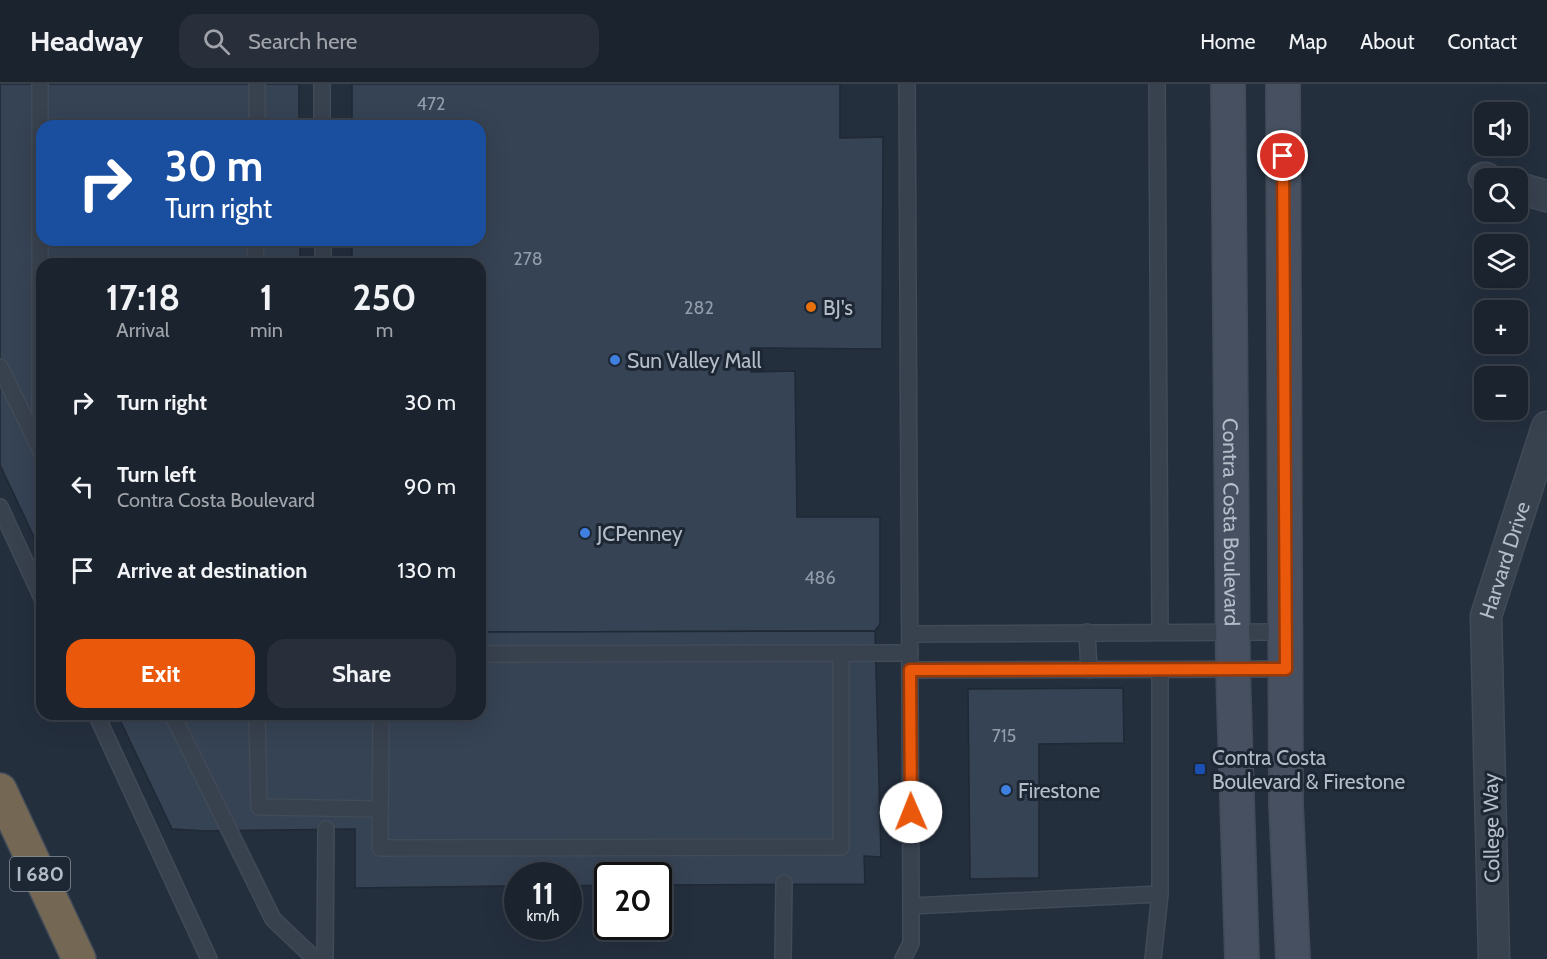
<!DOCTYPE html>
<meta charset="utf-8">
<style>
:root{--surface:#1b232e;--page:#282f3a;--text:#f1f3f6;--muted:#a0a4aa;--line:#39404a;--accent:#ea580c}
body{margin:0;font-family:Cabin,sans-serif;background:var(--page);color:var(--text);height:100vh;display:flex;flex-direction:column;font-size:22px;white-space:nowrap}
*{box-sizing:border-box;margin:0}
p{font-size:20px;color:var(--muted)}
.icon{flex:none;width:33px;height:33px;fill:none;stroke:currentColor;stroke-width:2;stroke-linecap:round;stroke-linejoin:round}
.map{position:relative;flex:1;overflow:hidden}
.sheet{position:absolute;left:36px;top:174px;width:450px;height:462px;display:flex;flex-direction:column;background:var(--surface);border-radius:18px;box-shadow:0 6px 24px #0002,0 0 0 2px var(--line)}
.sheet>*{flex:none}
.guide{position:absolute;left:36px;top:36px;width:450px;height:126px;border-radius:18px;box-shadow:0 6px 24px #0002,0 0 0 2px var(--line);background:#1a4fa0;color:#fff;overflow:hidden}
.tools{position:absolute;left:1474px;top:18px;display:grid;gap:12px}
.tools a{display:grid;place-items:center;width:54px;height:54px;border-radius:12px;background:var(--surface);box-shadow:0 6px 24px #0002,0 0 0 2px var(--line);font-size:30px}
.speed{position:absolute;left:504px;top:778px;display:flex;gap:12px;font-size:30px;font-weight:700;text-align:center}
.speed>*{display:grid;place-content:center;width:78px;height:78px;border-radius:50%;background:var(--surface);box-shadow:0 6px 24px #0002,0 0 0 2px var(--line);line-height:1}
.speed small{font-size:15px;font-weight:400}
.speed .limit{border:3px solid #111;border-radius:9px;background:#fff;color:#111}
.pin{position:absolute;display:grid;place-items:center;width:51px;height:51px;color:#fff;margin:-26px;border:3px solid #fff;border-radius:50%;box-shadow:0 2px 6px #0007}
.me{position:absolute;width:66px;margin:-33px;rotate:359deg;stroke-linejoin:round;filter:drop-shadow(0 0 4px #0008)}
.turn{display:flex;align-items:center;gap:21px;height:126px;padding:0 30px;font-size:27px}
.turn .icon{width:78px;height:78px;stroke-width:2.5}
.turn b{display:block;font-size:42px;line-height:51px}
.eta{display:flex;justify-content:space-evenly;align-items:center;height:102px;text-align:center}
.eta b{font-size:36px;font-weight:700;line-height:42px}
.cta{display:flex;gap:12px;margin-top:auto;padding:12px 30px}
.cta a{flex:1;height:69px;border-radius:18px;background:var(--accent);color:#fff;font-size:24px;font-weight:700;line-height:69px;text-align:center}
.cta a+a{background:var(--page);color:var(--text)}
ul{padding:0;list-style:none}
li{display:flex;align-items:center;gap:18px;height:84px;padding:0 30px}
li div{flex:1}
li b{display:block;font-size:22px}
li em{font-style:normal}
header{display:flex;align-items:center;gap:36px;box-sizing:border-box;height:84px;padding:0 30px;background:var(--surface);border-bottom:2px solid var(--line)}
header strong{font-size:28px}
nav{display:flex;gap:33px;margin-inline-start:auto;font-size:21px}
.search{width:420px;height:54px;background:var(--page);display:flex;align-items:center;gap:15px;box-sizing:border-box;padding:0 21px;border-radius:18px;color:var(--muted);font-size:22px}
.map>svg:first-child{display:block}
.building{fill:#364354;stroke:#1f2835;stroke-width:1.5}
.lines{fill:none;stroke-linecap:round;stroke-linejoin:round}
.service-casing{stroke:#414a57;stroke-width:18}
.minor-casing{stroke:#414a57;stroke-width:33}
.secondary-casing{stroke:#414a57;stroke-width:36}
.motorway-casing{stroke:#434c59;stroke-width:36}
.service{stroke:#38414e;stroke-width:15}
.minor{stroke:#38414e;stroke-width:30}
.secondary{stroke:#465061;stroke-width:33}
.motorway{stroke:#746855;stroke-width:33}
.route-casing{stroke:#983908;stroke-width:15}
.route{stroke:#ea580c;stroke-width:10}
.food-dot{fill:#e8710a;stroke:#1d2633;stroke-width:2}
.shop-dot{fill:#3f7fe0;stroke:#1d2633;stroke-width:2}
.transit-dot{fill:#1a4fb4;stroke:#1d2633;stroke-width:2}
.labels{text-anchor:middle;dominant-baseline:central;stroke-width:6;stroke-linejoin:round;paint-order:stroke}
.number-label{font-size:18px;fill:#929caa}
.shield{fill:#1d2633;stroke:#878f9c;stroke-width:1.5}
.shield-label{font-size:20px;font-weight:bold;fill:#b4bcc9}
.poi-label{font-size:21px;fill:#b4bcc9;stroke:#1d2633;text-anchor:start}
.street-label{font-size:21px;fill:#b4bcc9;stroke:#1d2633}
</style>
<header>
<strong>Headway</strong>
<div class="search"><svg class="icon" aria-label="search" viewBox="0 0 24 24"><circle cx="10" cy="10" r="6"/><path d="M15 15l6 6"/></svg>Search here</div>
<nav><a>Home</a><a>Map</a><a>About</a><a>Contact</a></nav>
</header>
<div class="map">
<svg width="1547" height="875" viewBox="0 0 1547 875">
<rect width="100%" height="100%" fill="#242f3e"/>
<!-- building -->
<g class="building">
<polygon points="0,0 299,0 299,42 42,42 42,156 300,156 300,180 42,180 42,470 0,381"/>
<polygon points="352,0 840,0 840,54 883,53 882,265 751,264 751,288 795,287 797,433 880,433 880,540 875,547 480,548 480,180 352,180 352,156 480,156 480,42 352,42"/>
<polygon points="875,547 881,773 864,772 865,800 658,801 658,792 608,792 608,801 568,802 568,792 518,792 518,802 355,804 355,745 206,747 172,745 117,630 480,630 480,548"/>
<polygon points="1123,604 1124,659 1039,660 1039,794 970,795 968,605"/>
</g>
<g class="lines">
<defs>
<g id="service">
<polyline points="40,0 40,365 42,370"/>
<polyline points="322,0 322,42"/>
<polyline points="1157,0 1160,547"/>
<polyline points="257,42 257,0"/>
<polyline points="323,156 323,180"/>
<polyline points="255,180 256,156"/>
<polyline points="0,283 38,361"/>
<polyline points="0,423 42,514"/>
<polyline points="1087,548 1089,586"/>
<polyline points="910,550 1285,548"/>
<polyline points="480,570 910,569"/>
<polyline points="910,586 1286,585"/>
<polyline points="96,630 209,875"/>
<polyline points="172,630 273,835 315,875"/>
<polyline points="257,630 259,723 380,725"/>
<polyline points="381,630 380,764 841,763 841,569"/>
<polyline points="911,822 1160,810 1160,586"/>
<polyline points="325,875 326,745"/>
<polyline points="783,875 784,799"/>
<polyline points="903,875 911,859 911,822 907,0"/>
<polyline points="1153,875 1160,810"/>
</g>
<g id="minor">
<polyline points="1484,94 1486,94"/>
<polyline points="1518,104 1547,112"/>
<path id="s1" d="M 1494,875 L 1486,532 L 1547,343"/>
</g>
<g id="secondary">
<path id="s2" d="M 1228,0 L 1233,586 L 1242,875"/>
<polyline points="1283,0 1286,720 1293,875"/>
</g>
<polyline id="motorway" points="0,706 79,875"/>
</defs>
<!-- service casing -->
<use href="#service" class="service-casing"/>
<!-- minor casing -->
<use href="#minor" class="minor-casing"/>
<!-- secondary casing -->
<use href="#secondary" class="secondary-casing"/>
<!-- motorway casing -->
<use href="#motorway" class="motorway-casing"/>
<!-- service -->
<use href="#service" class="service"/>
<!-- minor -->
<use href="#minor" class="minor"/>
<!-- secondary -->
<use href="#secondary" class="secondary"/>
<!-- motorway -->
<use href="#motorway" class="motorway"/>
</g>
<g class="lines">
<defs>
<polyline id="route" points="911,728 910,586 1286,585 1283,72"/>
</defs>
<!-- route casing -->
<use href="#route" class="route-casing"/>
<!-- route -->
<use href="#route" class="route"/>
</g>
<!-- markers -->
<circle class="food-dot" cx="811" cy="223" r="6"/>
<g class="shop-dot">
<circle cx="615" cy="276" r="6"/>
<circle cx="585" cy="449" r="6"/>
<circle cx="1006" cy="706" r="6"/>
</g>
<rect class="transit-dot" x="1194" y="679" width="12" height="12" rx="3"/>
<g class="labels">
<!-- number labels -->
<g class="number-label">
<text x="431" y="20">472</text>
<text x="528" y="175">278</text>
<text x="699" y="224">282</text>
<text x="820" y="494">486</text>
<text x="1004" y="652">715</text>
</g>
<!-- shield labels -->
<rect class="shield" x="10" y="773" width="60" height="34" rx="4.5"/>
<g class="shield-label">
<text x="40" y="790">I 680</text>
</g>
<!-- poi labels -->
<g class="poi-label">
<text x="823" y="223">BJ's</text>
<text x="627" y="276">Sun Valley Mall</text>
<text x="597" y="449">JCPenney</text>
<text x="1212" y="673">Contra Costa<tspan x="1212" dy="24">Boulevard &amp; Firestone</tspan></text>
<text x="1018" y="706">Firestone</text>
</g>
<!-- street labels -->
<g class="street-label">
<text stroke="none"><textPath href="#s2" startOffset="438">Contra Costa Boulevard</textPath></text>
<text stroke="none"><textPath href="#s1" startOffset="402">Harvard Drive</textPath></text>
<text transform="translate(1491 744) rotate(-91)">College Way</text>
</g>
</g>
</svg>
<div class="tools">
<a><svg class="icon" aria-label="sound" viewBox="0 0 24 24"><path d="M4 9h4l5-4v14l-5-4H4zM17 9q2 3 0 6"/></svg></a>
<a><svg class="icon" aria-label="search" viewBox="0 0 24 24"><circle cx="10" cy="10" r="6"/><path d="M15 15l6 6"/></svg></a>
<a><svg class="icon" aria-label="layers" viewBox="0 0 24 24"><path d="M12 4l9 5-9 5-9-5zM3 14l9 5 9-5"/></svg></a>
<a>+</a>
<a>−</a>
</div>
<div class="speed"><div>11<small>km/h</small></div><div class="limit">20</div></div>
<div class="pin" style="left:1283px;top:72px;background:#d93025"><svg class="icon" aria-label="arrive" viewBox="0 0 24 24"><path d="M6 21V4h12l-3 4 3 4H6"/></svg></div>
<svg class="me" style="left:911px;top:728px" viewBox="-20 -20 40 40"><circle r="19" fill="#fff"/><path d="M0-13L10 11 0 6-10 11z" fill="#ea580c"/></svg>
<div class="guide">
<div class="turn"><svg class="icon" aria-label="right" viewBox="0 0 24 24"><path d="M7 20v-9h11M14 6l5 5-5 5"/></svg><div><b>30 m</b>Turn right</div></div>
</div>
<section class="sheet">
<div class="eta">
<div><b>17:18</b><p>Arrival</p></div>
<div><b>1</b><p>min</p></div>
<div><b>250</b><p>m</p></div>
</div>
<ul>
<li><svg class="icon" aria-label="right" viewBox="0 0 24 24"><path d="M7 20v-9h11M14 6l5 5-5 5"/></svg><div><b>Turn right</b></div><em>30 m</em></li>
<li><svg class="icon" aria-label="left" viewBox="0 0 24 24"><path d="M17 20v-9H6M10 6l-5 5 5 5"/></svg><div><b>Turn left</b><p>Contra Costa Boulevard</p></div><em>90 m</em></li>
<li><svg class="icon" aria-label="arrive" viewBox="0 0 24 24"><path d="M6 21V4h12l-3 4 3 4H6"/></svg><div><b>Arrive at destination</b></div><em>130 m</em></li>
</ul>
<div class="cta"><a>Exit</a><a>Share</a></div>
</section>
</div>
